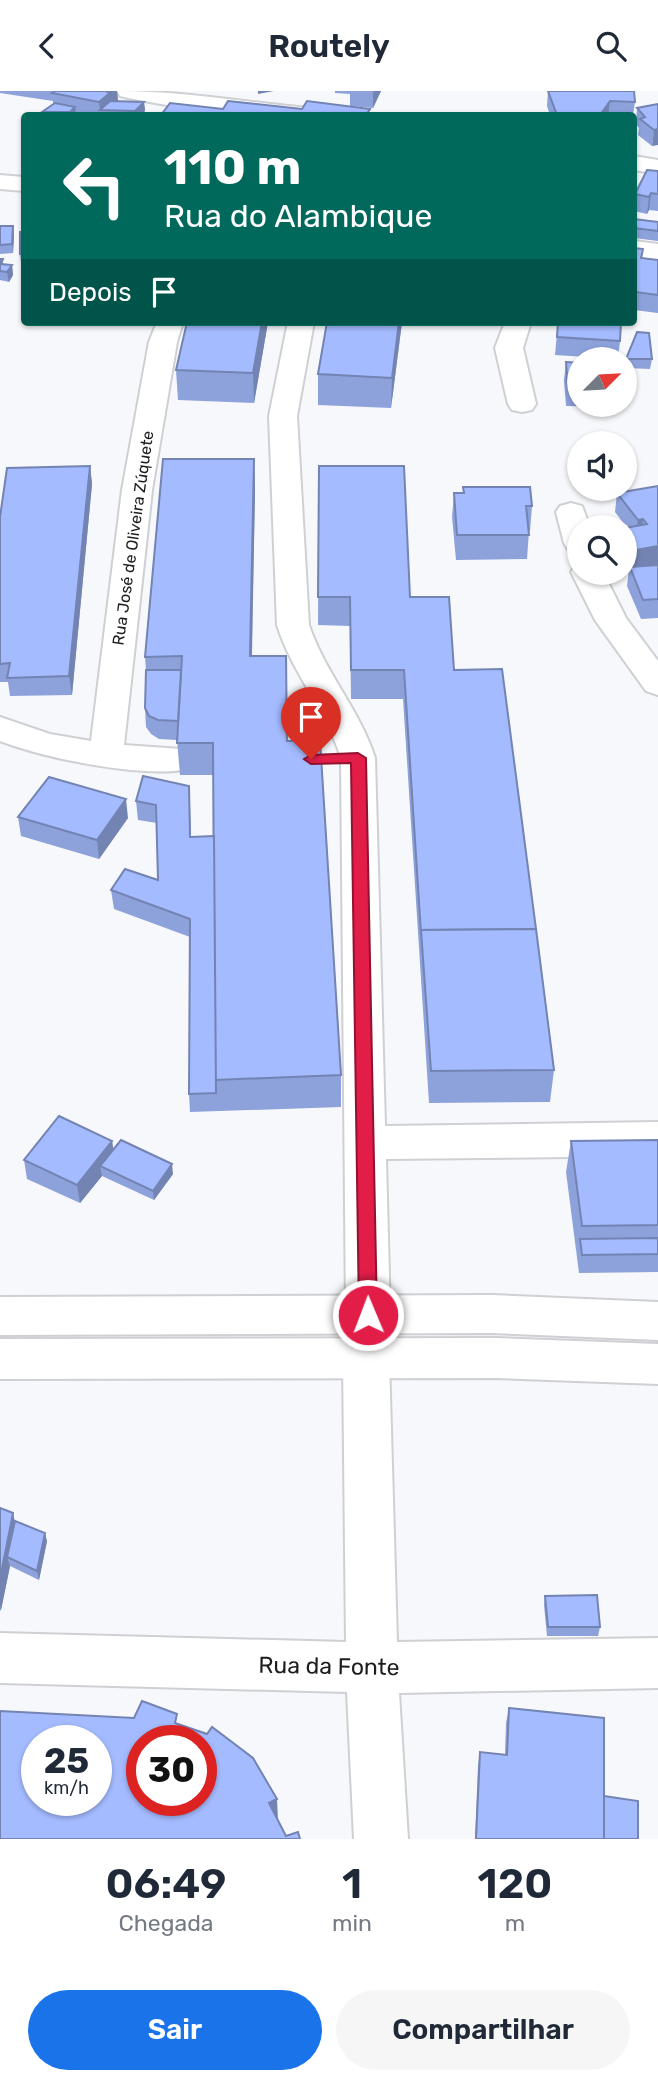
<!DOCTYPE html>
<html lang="pt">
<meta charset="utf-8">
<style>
:root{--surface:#fff;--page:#f6f6f7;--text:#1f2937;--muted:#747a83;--accent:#1a73e8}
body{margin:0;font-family:Rubik,sans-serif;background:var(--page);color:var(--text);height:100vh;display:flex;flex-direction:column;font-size:26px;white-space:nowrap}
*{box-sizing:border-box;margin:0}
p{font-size:23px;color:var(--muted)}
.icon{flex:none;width:38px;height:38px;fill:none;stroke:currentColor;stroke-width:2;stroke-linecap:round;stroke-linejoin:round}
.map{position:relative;height:1748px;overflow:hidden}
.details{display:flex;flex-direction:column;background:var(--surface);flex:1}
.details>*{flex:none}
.guide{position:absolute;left:21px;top:21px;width:616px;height:214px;border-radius:7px;box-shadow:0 2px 5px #0004;background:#00695c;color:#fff;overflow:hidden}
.needle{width:46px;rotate:66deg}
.fabs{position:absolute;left:567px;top:256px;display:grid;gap:14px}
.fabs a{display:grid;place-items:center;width:70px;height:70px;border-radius:50%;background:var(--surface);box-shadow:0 2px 5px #0004;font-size:35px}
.speed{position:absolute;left:21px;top:1634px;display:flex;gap:14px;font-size:35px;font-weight:700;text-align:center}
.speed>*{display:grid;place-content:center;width:91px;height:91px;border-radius:50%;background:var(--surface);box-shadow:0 2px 5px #0004;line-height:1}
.speed small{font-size:18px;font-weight:400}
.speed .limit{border:10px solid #d22;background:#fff;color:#111}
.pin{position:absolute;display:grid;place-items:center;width:60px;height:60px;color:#fff;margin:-72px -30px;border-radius:50% 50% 50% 0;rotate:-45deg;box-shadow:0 0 7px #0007}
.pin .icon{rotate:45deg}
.me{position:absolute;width:77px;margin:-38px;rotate:359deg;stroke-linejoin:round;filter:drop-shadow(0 0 5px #0008)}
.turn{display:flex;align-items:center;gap:24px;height:147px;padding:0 28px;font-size:32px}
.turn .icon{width:91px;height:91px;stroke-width:2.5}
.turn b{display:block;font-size:49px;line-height:60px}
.then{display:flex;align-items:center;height:66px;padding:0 28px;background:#0003;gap:14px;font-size:26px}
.eta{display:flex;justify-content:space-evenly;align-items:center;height:119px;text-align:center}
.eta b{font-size:42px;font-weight:600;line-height:49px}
.cta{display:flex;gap:14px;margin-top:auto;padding:14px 28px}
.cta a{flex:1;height:80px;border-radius:42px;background:var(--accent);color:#fff;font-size:28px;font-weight:600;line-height:80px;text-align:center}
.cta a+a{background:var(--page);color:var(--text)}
header{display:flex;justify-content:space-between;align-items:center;height:91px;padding:0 28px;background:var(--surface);font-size:32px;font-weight:600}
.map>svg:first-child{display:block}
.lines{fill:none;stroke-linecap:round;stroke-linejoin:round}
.minor-casing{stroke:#cfd0d3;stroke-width:4}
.major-casing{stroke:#cfd0d3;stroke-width:4}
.minor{fill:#fff;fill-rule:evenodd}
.major{fill:#fff;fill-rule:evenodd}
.wall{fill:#8da1db}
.shaded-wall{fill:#7383b2}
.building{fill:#a4bbff;stroke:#7383b2;stroke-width:2;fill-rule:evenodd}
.route{fill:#e11d48;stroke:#92132f;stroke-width:2}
.labels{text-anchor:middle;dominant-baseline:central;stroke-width:7;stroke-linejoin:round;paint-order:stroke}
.far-street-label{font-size:16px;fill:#1d1d1e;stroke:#fff}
.near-street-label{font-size:23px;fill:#1d1d1e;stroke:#fff}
</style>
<header><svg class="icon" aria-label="back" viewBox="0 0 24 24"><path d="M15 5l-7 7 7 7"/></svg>Routely<svg class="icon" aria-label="search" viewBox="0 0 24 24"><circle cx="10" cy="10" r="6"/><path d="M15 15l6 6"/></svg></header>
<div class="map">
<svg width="658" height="1748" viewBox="0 0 658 1748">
<rect width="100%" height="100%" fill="#f7f8fb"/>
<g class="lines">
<defs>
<g id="minor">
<path d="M 117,0 C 181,0 245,11 309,17 L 317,19 L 320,24 C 256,30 191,19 128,7 L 120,5 Z"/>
<polygon points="634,65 658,69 658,83 634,79"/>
<polygon points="0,84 24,86 24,100 0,98"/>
<polygon points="634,150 658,153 658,169 634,165"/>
<path d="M 157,231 L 183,231 L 177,251 L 152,399 L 124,654 L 181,658 L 193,661 L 198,669 L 193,677 C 148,689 44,667 0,650 L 0,626 L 50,643 L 91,650 L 122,399 L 149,251 Z"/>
<path d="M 288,231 L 314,231 L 297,325 L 309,534 C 325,582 360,619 375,667 L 385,1035 L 658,1031 L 658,1065 L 386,1068 L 390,1224 L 384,1238 L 368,1243 L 352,1238 L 346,1224 L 341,667 C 326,619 292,582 277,534 L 269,325 Z"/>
<polygon points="505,231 531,231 523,257 536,313 532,319 522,321 512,319 508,313 495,257"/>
<polygon points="571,412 582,415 590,436 579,436 579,461 568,459 564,452 556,421 560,415"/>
<polygon points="576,474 579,474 579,481 603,481 626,527 658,570 658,604 646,600 595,529 571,481"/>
<polygon points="366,1248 382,1254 389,1268 397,1551 658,1547 658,1597 399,1602 408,1748 354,1748 347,1601 0,1592 0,1542 346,1551 343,1268 350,1254"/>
</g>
<g id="major">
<polygon points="492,1204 658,1211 658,1249 492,1242 0,1244 0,1206"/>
<polygon points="496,1247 658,1253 658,1293 496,1287 0,1288 0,1248"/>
</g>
</defs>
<!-- minor casing -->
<use href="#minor" class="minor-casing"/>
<!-- major casing -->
<use href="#major" class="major-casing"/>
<!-- minor -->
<use href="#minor" class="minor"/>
<!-- major -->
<use href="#major" class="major"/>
</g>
<!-- wall -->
<g class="wall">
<polygon points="0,0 117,0 118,10 144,11 145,20 140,24 85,24 76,23 76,24 42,24 42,21 53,13 53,10 0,2"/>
<polygon points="335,0 381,0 373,17 350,15 350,3 335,2"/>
<polygon points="548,0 635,11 633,24 550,24 547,15"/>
<polygon points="658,13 652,55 638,44 639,37 636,33 637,17"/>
<polygon points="658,80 658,120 649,119 647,123 634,120 635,103"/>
<polygon points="24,102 24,125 22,108"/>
<polygon points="634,128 658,131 658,150 634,147"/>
<polygon points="0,135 14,144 13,162 0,163"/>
<polygon points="24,140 24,180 22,181 20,163"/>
<polygon points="634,157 643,158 642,167 658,169 658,222 634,219"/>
<polygon points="0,168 4,173 12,174 13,184 9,191 0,189"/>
<polygon points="187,231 268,231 254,312 178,309 176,279"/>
<polygon points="402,231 391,317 318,314 318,283"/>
<polygon points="558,231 620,250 618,268 555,264"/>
<polygon points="626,268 652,268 650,278 625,277"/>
<polygon points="566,271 579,272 579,313 622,313 621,316 566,315 564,289"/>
<polygon points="254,368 255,399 252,565 287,650 341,984 341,1016 190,1021 189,1003 190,846 114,818 111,799 158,789 157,732 138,729 136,710 190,713 191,746 214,745 213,684 180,684 177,649 159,648 151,643 146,636 145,617 146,579 145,566"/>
<polygon points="90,375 92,393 72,604 10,605 8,591 0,591 0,426"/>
<polygon points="319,375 410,506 454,579 554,979 550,1011 429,1012 403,608 351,608 350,535 318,534"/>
<polygon points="658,395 658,473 647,475 658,474 658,527 641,528 627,495 629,478 625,479 627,437 615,421 617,402"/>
<polygon points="463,396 532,415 530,440 529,440 527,468 456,469 452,426 454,402 463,402"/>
<polygon points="18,726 128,727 99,768 21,745"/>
<polygon points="658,1049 658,1181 579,1182 566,1081 571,1050"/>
<polygon points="112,1050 113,1058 173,1083 154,1109 102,1085 80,1112 27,1088 24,1069"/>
<polygon points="0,1417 15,1430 47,1450 39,1489 10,1475 1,1519 0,1520"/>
<polygon points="545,1505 600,1536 598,1545 547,1545 544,1514"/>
<polygon points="509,1617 604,1705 638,1748 475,1748 478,1675 480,1661 505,1664 506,1632"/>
</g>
<!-- shaded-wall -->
<g class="shaded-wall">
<polygon points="109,0 117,0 118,10 112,14 100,19 99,11"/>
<polygon points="258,0 274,0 258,3"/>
<polygon points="374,0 381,0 373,17 373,1"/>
<polygon points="610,10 608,24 600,24"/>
<polygon points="144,11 145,20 140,24 135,24 135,20"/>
<polygon points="75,16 76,24 70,24 70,21"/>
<polygon points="658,38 658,54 652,55 654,39"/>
<polygon points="651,102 649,119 647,123 649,106"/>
<polygon points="13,135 14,144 13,162 12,153"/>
<polygon points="12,174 13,184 9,191 7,181"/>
<polygon points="262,231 268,231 254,312 253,282"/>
<polygon points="399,231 402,231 391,317 392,287"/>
<polygon points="254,368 255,399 251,597 250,565"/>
<polygon points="90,375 92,393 72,604 69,585"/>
<polygon points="643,428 641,447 635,448 638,429"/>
<polygon points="658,455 658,473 630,478 630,476 629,478 625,479 625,461"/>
<polygon points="126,708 128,727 99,768 97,749"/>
<polygon points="112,1050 115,1068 100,1075 102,1085 80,1112 77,1094"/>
<polygon points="172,1073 173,1083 154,1109 153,1100"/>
<polygon points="13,1422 17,1439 7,1466 10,1475 1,1519 0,1514 0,1488"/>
<polygon points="45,1442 47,1450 39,1489 37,1480"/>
<polygon points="277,1708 278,1729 270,1734 269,1712"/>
</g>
<!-- building -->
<g class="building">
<polygon points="55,0 109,0 108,1 111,1 99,11 52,2"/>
<polygon points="548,0 634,0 635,11 610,10 600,24 557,24"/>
<polygon points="110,10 144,11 135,20 100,19"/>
<polygon points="228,10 302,18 307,10 370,18 366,24 161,24 170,12 223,18"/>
<polygon points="55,12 75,16 70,21 42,21"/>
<polygon points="658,13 658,38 654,39 640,28 645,26 637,17"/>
<polygon points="647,79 658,80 658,103 651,102 649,106 635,103"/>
<polygon points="634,128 658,131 658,140 634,137"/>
<polygon points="0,135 13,135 12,153 0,154"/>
<polygon points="24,140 24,163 20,163 20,141"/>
<polygon points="634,157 643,158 641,167 658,169 658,204 635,201 636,196 634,195"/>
<polygon points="0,168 3,168 1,173 12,174 7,181 0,180"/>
<polygon points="187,231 262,231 253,282 176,279"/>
<polygon points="327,231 399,231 392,287 318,283"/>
<polygon points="558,231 621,231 620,250 557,246"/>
<polygon points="637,241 649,242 652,268 626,268"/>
<polygon points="566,271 579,272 579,297 568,297"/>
<polygon points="163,368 254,368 250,565 286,565 287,650 320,649 341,984 215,989 213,652 177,652 182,565 145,566"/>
<polygon points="90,375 69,585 7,587 10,572 0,573 0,426 7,377"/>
<polygon points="319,375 404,375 410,506 449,506 454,579 502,578 536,838 421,839 421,842 404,579 351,579 350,506 318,506"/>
<polygon points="658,395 658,455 625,461 625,437 647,433 643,428 638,429 617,402"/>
<polygon points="463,396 530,396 532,415 526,415 529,444 457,444 454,402 464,402"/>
<polygon points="658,474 658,508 643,509 630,476"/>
<polygon points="146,579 181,579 178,630 158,629 149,625 145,617"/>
<polygon points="143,685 189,695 190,746 214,745 216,1002 189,1003 190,828 111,799 125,778 158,789 156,714 136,710"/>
<polygon points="49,686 126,708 97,749 18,726"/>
<polygon points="536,838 554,979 431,980 421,839"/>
<polygon points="59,1025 112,1050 77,1094 24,1069"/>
<polygon points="121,1049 172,1073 153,1100 100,1075"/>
<polygon points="658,1049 658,1134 582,1135 571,1050"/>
<polygon points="658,1147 658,1163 582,1164 580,1148"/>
<polygon points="0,1417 13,1422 0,1488"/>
<polygon points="15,1430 45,1442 37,1480 7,1466"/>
<polygon points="597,1504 600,1536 548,1536 545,1505"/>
<path d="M 142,1610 L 177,1623 L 175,1632 L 207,1643 L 212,1636 L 253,1667 L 277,1708 L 269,1712 L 286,1745 L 298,1741 L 300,1748 L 0,1748 L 0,1620 L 134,1627 ZM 37,1650 L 96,1650 L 96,1710 L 37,1710 ZM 142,1650 L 201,1650 L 201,1710 L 142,1710 Z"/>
<polygon points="509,1617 604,1627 604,1748 476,1748 480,1661 507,1664"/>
<polygon points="604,1705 638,1710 638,1748 604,1748"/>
</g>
<!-- route -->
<polygon class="route" points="358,662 366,667 377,1224 375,1230 368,1232 361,1230 359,1224 351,672 311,673 304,668 311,664"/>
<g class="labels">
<!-- far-street labels -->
<g class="far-street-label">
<text transform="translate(133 447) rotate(-82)">Rua José de Oliveira Zúquete</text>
</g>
<!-- near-street labels -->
<g class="near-street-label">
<text transform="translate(329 1575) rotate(1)">Rua da Fonte</text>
</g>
</g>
</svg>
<div class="fabs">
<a><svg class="needle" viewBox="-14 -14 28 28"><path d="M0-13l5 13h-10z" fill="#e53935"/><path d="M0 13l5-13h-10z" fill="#747a83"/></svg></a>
<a><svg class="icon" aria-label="sound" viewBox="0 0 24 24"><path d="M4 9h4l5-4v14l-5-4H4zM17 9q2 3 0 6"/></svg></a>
<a><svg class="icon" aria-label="search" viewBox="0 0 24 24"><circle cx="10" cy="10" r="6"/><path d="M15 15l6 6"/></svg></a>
</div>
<div class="speed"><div>25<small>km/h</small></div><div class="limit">30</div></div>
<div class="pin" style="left:311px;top:668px;background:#d93025"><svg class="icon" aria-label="arrive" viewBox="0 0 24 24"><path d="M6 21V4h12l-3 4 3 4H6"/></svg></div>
<svg class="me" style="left:368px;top:1224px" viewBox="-20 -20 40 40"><circle r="17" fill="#e11d48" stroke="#fff" stroke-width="3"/><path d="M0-11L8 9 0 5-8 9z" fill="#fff"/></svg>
<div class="guide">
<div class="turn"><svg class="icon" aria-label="left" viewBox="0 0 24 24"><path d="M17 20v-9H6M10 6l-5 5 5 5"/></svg><div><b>110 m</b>Rua do Alambique</div></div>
<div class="then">Depois<svg class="icon" aria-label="arrive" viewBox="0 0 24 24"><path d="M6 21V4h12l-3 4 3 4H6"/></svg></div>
</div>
</div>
<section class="details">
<div class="eta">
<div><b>06:49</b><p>Chegada</p></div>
<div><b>1</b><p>min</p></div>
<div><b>120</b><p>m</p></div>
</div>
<div class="cta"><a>Sair</a><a>Compartilhar</a></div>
</section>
